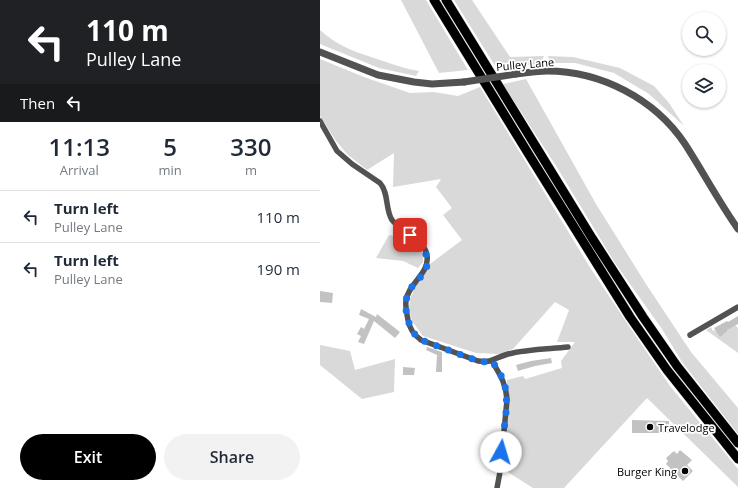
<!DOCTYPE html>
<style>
:root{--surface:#fff;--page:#f2f2f3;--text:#1f2937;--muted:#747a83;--line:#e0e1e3;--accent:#000}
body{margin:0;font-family:"Open Sans",sans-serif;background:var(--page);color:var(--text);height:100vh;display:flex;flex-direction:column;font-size:15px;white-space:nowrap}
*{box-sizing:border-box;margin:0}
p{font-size:13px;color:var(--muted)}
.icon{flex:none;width:22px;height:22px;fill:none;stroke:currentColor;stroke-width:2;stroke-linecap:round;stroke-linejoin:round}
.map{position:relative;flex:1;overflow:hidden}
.details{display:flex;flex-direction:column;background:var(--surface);width:320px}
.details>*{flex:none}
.guide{background:#202124;color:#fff;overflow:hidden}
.tools{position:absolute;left:362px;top:12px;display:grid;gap:8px}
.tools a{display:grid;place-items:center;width:44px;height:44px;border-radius:50%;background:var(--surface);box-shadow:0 1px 3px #0004;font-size:20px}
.pin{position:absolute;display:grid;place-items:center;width:34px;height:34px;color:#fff;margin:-17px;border-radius:8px;box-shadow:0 2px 6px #0006}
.me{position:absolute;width:44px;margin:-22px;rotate:6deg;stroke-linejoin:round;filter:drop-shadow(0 0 3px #0008)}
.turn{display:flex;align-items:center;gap:14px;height:84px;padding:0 20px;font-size:18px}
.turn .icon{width:52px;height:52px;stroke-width:2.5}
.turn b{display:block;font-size:28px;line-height:34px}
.then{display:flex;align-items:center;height:38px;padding:0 20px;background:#0003;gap:8px;font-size:15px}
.eta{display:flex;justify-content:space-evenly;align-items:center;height:68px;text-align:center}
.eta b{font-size:24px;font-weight:600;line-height:28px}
.action{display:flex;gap:8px;margin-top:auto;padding:8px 20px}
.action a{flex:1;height:46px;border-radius:24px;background:var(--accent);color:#fff;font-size:16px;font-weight:600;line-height:46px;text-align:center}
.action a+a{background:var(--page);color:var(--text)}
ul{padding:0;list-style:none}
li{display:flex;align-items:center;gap:12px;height:52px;padding:0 20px;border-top:1px solid var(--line)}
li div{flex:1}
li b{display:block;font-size:15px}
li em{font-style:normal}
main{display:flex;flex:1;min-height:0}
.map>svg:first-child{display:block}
.green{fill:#d9d9d9}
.building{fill:#c2c2c2}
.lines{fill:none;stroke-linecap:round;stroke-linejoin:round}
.trunk-casing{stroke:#dbdbdb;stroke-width:10}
.minor{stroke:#525252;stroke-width:5.5}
.tertiary{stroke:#525252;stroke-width:7}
.trunk{stroke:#000;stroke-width:9}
.tertiary-bridge{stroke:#525252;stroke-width:7}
.route{stroke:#1a73e8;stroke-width:7;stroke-dasharray:0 12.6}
.poi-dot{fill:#000;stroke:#fff;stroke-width:1.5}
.labels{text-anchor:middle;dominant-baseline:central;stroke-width:3.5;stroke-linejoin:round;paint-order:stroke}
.street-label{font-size:11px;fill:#000;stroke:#fff}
.poi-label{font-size:11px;fill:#000;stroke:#fff;text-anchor:start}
</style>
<main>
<section class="details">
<div class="guide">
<div class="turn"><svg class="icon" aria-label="left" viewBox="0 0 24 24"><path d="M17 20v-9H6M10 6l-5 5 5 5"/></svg><div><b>110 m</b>Pulley Lane</div></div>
<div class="then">Then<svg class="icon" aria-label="left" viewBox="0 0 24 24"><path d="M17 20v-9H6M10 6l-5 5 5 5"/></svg></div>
</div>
<div class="eta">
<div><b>11:13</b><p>Arrival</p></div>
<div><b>5</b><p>min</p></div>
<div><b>330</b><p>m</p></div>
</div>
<ul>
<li><svg class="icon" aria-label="left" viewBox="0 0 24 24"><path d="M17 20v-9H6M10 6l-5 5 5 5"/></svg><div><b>Turn left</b><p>Pulley Lane</p></div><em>110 m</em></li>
<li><svg class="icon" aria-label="left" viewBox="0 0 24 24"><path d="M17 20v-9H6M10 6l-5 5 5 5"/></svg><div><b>Turn left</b><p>Pulley Lane</p></div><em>190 m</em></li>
</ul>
<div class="action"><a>Exit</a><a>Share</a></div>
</section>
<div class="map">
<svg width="418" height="488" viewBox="0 0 418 488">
<rect width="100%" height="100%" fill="#fff"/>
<!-- green -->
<g class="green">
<polygon points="81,0 106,0 148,70 119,73"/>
<polygon points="134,0 152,0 190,57 224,56 220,64 177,69"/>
<path d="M 0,30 C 17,46 38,53 60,60 C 73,64 85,69 99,71 L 96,76 L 59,68 L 0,44 Z"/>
<polygon points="228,56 253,57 300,68 334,86 349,103 364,126 329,94 294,73 255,63 230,63"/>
<polygon points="0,59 44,77 90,93 114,92 138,96 160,87 271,269 313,332 350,386 418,469 418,487 327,398 244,488 213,488 183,469 188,404 187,380 203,376 205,379 242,368 241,361 255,342 237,342 249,310 235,302 193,349 179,354 156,353 103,336 92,321 89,309 90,299 95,287 103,277 110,264 142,240 123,215 132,208 116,187 121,179 73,187 74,153 47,170 27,154 16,141 0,116"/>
<polygon points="206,79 276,204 326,284 371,352 418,408 418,434 362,362 342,329 295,263 238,169 183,84"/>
<polygon points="69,235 91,239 100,249 103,254 103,262 98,268 83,261 56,258"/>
<polygon points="415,325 418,328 418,353 386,330 391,327 393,331 395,330 403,335 408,331 407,329"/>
<polygon points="0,345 30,351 35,370 75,359 74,392 42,399 0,365"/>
</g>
<!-- building -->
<g class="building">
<polygon points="0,291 13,293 12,303 0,302"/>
<polygon points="41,309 56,317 57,314 80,332 75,338 54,321 44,344 38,342 41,336 37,334 41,327 44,329 49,319 39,315"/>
<polygon points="418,316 418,324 407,330 408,331 400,337 394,328 407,321 408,322"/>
<polygon points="107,347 122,352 122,372 116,372 117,355 106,350"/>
<polygon points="231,358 232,363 215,366 198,371 196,365 211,361"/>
<polygon points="83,367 95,368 94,375 83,375"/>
<polygon points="312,420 349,421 349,433 312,433"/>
<polygon points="360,450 372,460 367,465 373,471 363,481 346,464 348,461 346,458 354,451 357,454"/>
</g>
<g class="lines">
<defs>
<g id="trunk">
<polyline points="114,0 211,158 310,317 347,370 418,459"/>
<polyline points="126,0 272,238 323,317 357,366 418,443"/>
</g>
</defs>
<!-- trunk casing -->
<use href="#trunk" class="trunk-casing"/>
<!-- minor -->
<g class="minor">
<path d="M 0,121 L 17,151 L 32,164 L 60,183 C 69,193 65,209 72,220 C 80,231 105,241 107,255 C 110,274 88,283 86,301 C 85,307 87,314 88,320 C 90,329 93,334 101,340 L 158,361 C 173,363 174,358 188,354 C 207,349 228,349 248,347"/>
<polyline points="370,335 418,307"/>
<path d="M 172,361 C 180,375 186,383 187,400 L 180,472 L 177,488"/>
</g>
<!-- tertiary -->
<g class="tertiary">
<polyline points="0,52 58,75 94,82 112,84 144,82"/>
<path d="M 196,74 C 206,73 217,71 227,71 C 281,71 335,99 365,144 C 383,172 399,202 418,229"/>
</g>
<!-- trunk -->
<use href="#trunk" class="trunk"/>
<!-- tertiary-bridge -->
<polyline class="tertiary-bridge" points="144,82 196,74"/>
</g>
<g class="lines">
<!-- route -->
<path class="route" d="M 90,235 C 100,244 111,253 106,269 C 103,277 91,284 88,294 C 84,303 86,311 88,319 C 90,328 93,334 101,340 L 158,361 L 166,362 L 172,361 C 176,367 181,374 183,380 C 191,399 183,431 181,452"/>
</g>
<!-- markers -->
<g class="poi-dot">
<circle cx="330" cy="427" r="4"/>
<circle cx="365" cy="471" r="4"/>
</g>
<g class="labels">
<!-- street labels -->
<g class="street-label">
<text transform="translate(205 64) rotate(-5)">Pulley Lane</text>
</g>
<!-- poi labels -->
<g class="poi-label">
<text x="338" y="427">Travelodge</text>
<text x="357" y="471" text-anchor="end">Burger King</text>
</g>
</g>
</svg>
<div class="tools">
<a><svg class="icon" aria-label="search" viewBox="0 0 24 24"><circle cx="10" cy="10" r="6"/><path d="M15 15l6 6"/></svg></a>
<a><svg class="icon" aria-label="layers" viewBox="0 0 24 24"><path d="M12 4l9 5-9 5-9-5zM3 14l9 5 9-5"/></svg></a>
</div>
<div class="pin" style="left:90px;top:235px;background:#d93025"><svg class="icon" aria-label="arrive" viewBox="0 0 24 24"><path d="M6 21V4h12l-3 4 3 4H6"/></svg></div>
<svg class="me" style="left:181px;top:452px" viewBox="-20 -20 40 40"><circle r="19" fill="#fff"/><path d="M0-13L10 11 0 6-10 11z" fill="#1a73e8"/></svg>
</div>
</main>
